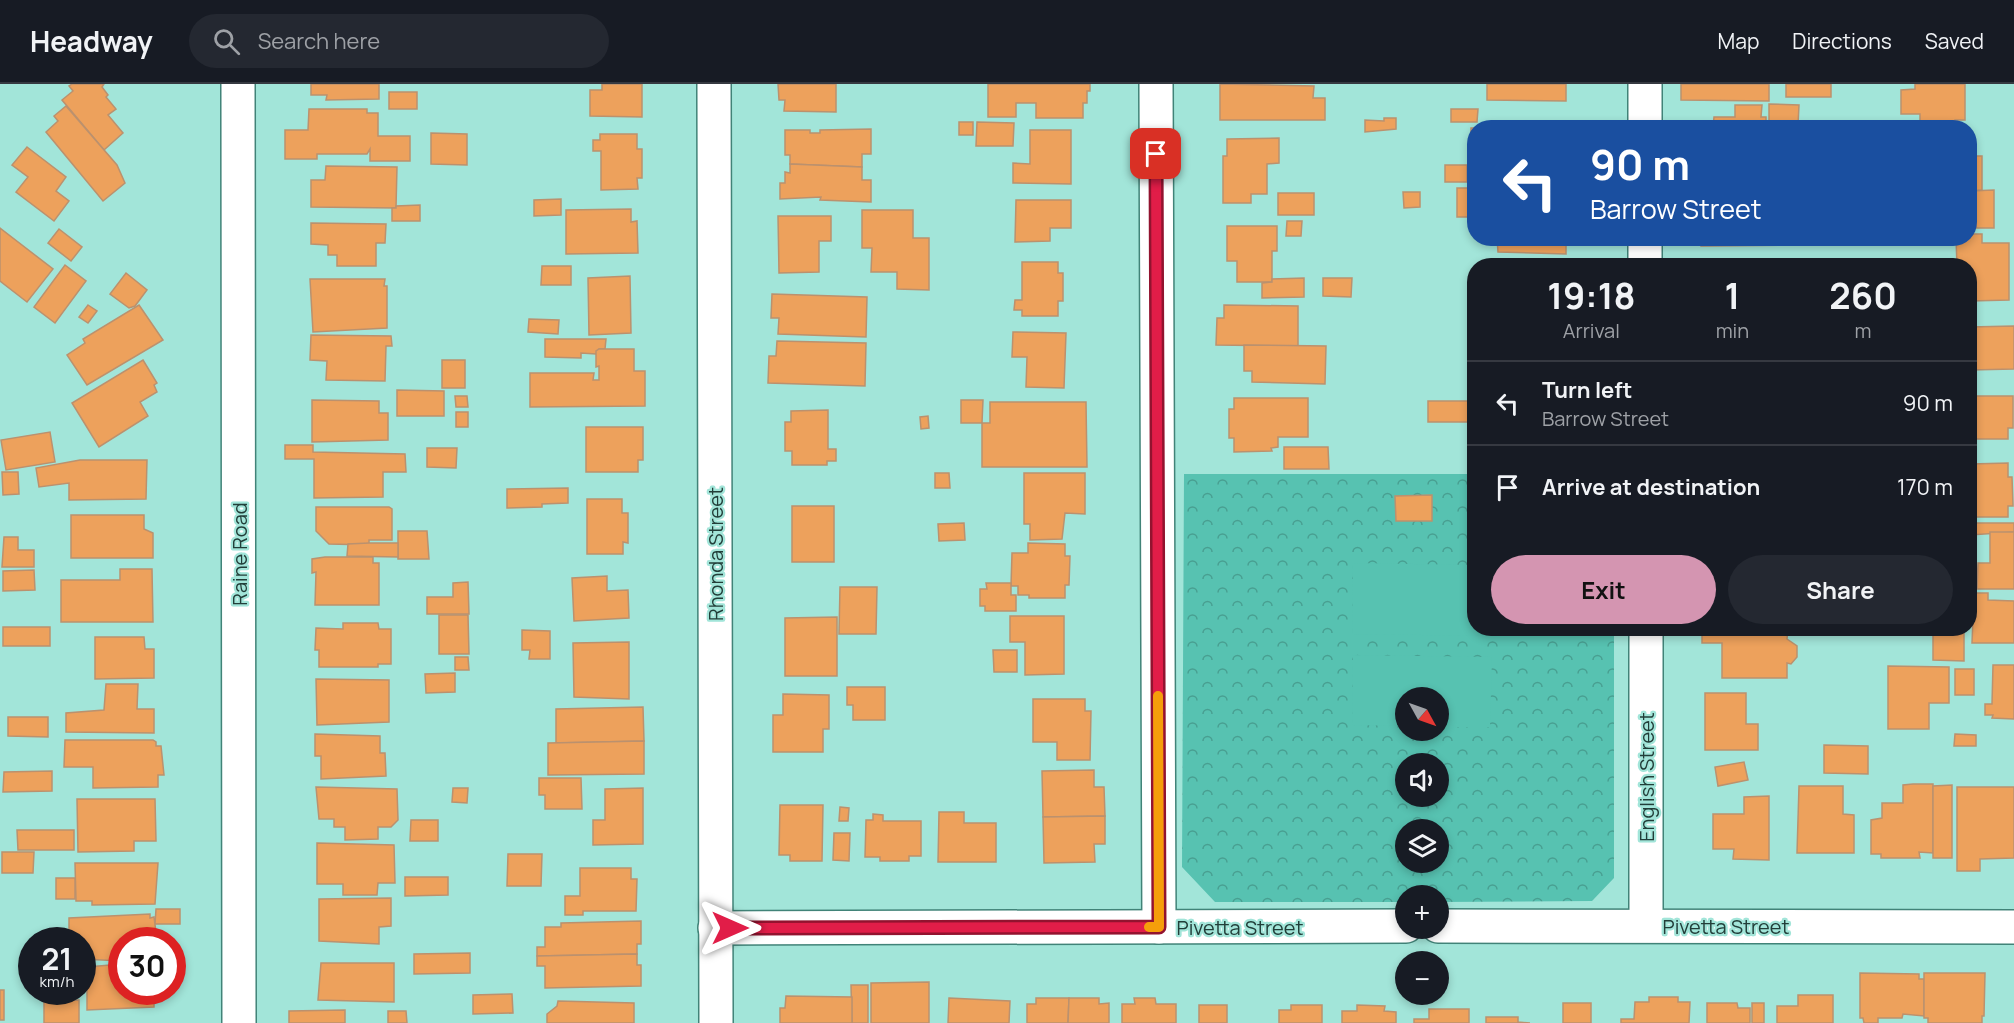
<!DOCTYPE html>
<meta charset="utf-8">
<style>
:root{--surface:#171b24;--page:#242831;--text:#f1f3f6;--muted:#9ea1a6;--line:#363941;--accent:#d495b1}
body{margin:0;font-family:Manrope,sans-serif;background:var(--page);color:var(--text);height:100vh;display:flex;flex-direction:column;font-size:22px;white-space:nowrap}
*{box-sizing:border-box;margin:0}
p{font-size:20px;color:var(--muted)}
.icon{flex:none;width:33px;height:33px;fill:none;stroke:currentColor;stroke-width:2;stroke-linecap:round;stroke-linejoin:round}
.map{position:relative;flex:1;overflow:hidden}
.details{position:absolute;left:1467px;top:174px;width:510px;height:378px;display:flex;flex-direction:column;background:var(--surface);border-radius:24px;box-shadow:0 3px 9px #0003}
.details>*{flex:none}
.hud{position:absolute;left:1467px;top:36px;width:510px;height:126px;border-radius:24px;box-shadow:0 3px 9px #0003;background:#1a4fa0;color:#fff;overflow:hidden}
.needle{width:39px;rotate:130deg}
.tools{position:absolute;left:1395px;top:603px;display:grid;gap:12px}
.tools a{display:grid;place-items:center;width:54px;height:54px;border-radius:50%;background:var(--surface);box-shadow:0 3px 9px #0003;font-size:30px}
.speed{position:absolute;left:18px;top:843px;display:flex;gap:12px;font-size:30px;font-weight:700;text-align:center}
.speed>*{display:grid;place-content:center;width:78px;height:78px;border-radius:50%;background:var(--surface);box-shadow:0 3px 9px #0003;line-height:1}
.speed small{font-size:15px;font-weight:400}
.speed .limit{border:9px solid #d22;background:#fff;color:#111}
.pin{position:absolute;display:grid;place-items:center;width:51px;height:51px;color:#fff;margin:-26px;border-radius:12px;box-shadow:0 3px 9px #0006}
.me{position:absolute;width:66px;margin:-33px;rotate:90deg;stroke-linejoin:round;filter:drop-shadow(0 0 4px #0008)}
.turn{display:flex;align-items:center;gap:21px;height:126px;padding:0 24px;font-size:27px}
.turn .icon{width:78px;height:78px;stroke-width:2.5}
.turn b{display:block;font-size:42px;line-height:51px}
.eta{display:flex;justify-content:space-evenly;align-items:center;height:102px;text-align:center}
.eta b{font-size:36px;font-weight:700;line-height:42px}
.cta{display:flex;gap:12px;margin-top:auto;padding:12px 24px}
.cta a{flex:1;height:69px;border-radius:36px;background:var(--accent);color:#111;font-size:24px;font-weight:700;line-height:69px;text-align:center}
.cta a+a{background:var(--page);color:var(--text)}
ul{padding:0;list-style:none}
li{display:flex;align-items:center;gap:18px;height:84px;padding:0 24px;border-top:2px solid var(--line)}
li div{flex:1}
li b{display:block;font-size:22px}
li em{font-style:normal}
header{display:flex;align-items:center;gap:36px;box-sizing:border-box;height:84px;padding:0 30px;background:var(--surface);border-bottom:2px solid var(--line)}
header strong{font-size:28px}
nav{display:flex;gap:33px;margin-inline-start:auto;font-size:21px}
.search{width:420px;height:54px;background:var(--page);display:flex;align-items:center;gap:15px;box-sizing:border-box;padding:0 21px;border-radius:33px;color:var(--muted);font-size:22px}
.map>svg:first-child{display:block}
.park{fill:url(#park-crowns);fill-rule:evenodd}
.pitch{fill:#57c2b1}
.building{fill:#eda15c;stroke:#bb916e;stroke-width:1.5}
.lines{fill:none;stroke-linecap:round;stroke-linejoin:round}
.minor-casing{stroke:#418378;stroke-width:36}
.minor{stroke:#fff;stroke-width:33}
.route-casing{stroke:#92132f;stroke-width:15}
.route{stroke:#e11d48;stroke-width:10}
.slow{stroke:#f59e0b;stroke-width:10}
.labels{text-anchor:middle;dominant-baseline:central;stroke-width:4.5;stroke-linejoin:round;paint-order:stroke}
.street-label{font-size:20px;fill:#223e39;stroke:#a2e5d9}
</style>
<header>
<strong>Headway</strong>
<div class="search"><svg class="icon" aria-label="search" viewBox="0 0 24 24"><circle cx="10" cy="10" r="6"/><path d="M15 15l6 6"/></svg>Search here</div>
<nav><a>Map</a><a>Directions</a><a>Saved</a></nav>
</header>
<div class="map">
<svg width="2014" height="939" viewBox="0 0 2014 939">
<defs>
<pattern id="park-crowns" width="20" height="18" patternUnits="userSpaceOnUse" patternTransform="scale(1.5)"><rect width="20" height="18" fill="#57c2b1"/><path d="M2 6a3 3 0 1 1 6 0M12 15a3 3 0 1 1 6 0" fill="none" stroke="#489f91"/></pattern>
</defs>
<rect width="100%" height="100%" fill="#a2e5d9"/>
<!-- park -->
<path class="park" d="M 1184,390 L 1474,390 L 1474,544 L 1614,545 L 1614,794 L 1592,817 L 1439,818 L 1438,812 L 1406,812 L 1405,818 L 1215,818 L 1182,783 ZM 1406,614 L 1438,614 L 1438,646 L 1406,646 ZM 1406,680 L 1438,680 L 1438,712 L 1406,712 ZM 1406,746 L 1438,746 L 1438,778 L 1406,778 Z"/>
<!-- pitch -->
<g class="pitch">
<polygon points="1353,479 1474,481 1474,544 1491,545 1491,552 1352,550"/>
<polygon points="1353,571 1492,573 1490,643 1439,643 1438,614 1406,614 1405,642 1352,641"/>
</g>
<!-- building -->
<g class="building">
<polygon points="72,0 104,0 102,3 108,11 106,13 116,25 108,31 123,49 104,66 62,16 73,7 69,2"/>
<polygon points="311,0 379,0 379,15 326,16 327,11 311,11"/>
<polygon points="602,0 642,0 642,33 590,32 590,6 602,6"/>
<polygon points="778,0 836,0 836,28 784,27 785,16 779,16"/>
<polygon points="988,0 1090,0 1090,7 1087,7 1087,19 1083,19 1083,34 1036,34 1036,19 1016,19 1016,33 988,33"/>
<polygon points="1220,0 1314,2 1313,14 1325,14 1325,36 1220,36"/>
<polygon points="1487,0 1566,0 1566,17 1487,16"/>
<polygon points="1681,0 1769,0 1769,17 1681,16"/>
<rect x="1786" y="0" width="45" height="13"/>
<polygon points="1915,0 1965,0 1965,36 1955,36 1955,41 1920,41 1920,30 1901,30 1901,6 1915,5"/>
<rect x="389" y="8" width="28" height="17"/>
<polygon points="1769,20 1799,21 1798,41 1769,40"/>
<polygon points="1735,21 1762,21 1761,33 1766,33 1766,44 1713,44 1714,33 1735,33"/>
<polygon points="66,22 117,81 125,99 103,117 46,48 58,37 54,32"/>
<polygon points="309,25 367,25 367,29 378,29 378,52 410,52 410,77 370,77 370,65 367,70 317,70 317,75 285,75 285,46 308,46"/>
<polygon points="1451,25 1478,25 1477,38 1451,38"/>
<polygon points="1384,34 1396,34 1396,45 1365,48 1365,36 1384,37"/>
<rect x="959" y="38" width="14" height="13"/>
<polygon points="977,38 1014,39 1013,62 976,62"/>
<rect x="1481" y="41" width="74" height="3"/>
<rect x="1471" y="44" width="3" height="46"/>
<polygon points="871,45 871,70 862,70 862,83 790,80 790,71 785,71 785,46 810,46 810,49 820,49 820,46"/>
<polygon points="1030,46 1071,46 1071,100 1013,99 1013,79 1030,80"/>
<polygon points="431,49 467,50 467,81 431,80"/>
<polygon points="600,50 637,50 637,65 642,65 642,94 637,94 638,105 601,106 601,67 593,67 593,56 600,56"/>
<polygon points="1279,54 1279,79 1267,80 1267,110 1251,110 1251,119 1223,119 1223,72 1227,72 1227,55"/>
<polygon points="27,63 66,93 56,107 69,117 54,137 16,108 28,93 12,81"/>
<polygon points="1970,72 1982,72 1982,106 1970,107"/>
<polygon points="790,80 862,83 862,96 871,96 871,118 820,116 821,113 780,115 780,99 785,99 785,88 790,89"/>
<rect x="1445" y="81" width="22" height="17"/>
<polygon points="326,82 397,83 396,124 311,123 311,96 325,96"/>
<rect x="1457" y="104" width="17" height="29"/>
<polygon points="1994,106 1994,144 1970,144 1970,107"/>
<polygon points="1403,108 1420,108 1420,123 1404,124"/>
<rect x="1278" y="109" width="36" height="22"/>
<polygon points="561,115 561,131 534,132 534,116"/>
<polygon points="1016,116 1071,116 1071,144 1050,144 1050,157 1015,158"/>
<polygon points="420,121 420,137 392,137 392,124 396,124 396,122"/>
<polygon points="631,125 631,138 637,137 638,169 566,170 566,126"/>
<polygon points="862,126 913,126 913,154 929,154 929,206 897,205 897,188 871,188 872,164 862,164"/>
<polygon points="778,132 831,132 831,157 819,157 819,188 779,189"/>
<polygon points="1287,137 1302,137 1301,152 1286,152"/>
<polygon points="311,139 386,140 385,159 376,159 376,182 337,182 337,171 328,171 328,161 311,160"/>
<polygon points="1227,142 1277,142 1277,167 1272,167 1272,198 1237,198 1237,177 1227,177"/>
<polygon points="0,144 53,185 27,218 0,197"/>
<polygon points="59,145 82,163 71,177 48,159"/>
<polygon points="1970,150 1982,150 1982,159 2009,159 2009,216 1970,217 1970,182 1957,182 1956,154 1970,154"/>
<polygon points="1497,154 1566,154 1566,170 1498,168"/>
<polygon points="1700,154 1800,154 1800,161 1701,162"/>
<rect x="1726" y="176" width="42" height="6"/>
<polygon points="1022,178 1058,178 1058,189 1063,189 1063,217 1058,217 1058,232 1022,232 1022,226 1014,226 1015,216 1022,216"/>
<polygon points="65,181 86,197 55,239 34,223"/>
<polygon points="542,182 571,182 571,201 541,201"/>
<polygon points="126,189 147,206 135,222 129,224 110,210"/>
<polygon points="630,192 631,249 589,251 588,194"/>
<polygon points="1304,194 1304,213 1262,214 1262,199 1272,198 1272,195"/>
<polygon points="1323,194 1352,194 1351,213 1323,212"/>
<polygon points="310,195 385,195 384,202 387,202 387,244 313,248"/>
<polygon points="772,210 867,213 866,253 778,250 779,234 771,234"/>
<polygon points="88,221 97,227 88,239 79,233"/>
<polygon points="139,221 163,256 87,301 67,271 85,259 83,255"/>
<polygon points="1224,221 1298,222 1298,262 1216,261 1217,234 1224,234"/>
<polygon points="529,235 559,236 558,250 528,248"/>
<polygon points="2014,242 2014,285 1970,286 1970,243"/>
<polygon points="1013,248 1066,249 1064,304 1026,303 1027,273 1012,273"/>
<polygon points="311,251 391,252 392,262 386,262 385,297 326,296 327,277 310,276"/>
<polygon points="545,255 606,255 605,265 599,265 596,270 581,269 581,274 545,273"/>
<polygon points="777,257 866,259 865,302 768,299 769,272 776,272"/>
<polygon points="1244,261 1326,262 1325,300 1252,298 1252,287 1244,287"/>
<polygon points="599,265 634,265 634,287 645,287 645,322 530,323 530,289 594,289 593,296 599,296 599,282 596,283 596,267"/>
<polygon points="143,276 157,299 154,301 157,308 140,318 148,332 99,363 72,319"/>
<rect x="442" y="276" width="23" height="28"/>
<polygon points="397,306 444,307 444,332 397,332"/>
<polygon points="455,312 467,312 468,323 456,323"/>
<polygon points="1970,312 2013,312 2013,344 2008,344 2008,355 1970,355"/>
<polygon points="1234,314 1308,314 1308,353 1278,353 1278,363 1271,364 1272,367 1234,368 1234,354 1229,354 1229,325 1234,325"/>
<polygon points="312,316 379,317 379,329 388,329 388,356 312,358"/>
<polygon points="961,316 983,316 982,339 961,339"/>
<rect x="1428" y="317" width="46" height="21"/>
<polygon points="990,318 1086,318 1087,383 982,383 982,339 990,339"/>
<polygon points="828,326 828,365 836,365 836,377 827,377 827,381 792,381 792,367 785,367 785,338 791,338 791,327"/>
<rect x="456" y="328" width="12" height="15"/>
<polygon points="928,332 929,344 921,345 920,333"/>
<polygon points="586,343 643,343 643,376 638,376 638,388 586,388"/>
<polygon points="50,348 55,378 6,386 1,356"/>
<polygon points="285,361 313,361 313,368 405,370 406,388 383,388 383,413 314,414 314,375 285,375"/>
<polygon points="1284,363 1328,363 1329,385 1284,385"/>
<polygon points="427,364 457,364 456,384 427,383"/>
<polygon points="80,376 147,376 146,415 69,416 69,399 39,403 36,384"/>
<polygon points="2008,379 2008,393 2012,393 2013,422 2008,422 2008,433 1972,433 1971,380"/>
<polygon points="2,388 18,388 19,410 3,411"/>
<polygon points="935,389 949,389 950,404 935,404"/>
<polygon points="1024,389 1085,389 1085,430 1065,429 1062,455 1030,456 1030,440 1024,440"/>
<polygon points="568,404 568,419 542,420 542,423 507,424 507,405"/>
<polygon points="1432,411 1432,437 1396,437 1395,412"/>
<polygon points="587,415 622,415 622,429 628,429 628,459 623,458 623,470 587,470"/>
<rect x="792" y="422" width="42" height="56"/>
<polygon points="316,423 389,423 392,425 392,456 369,456 369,461 329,460 316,447"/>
<polygon points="71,431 144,431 144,445 153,449 153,474 71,474"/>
<polygon points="964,439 965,456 939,457 938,440"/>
<polygon points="1970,439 2014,439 2014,448 1970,451"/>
<polygon points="398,447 427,447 429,475 398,475"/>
<polygon points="1990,448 2014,448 2014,505 1977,505 1978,479 1990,479"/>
<polygon points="4,453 18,453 18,466 34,466 34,483 2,483"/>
<polygon points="369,459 398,459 398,473 347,472 348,460"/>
<polygon points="1028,459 1065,460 1065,472 1070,472 1069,501 1065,501 1065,514 1029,514 1029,511 1018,511 1018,502 1011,502 1012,469 1028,469"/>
<polygon points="325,473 373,473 373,479 379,479 379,521 315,521 316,488 312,489 312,475"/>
<polygon points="120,485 152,485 153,538 61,538 61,496 120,496"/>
<polygon points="34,486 35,506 3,507 3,487"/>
<polygon points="607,492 607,507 628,506 629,534 574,537 572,494"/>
<polygon points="468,498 469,530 427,530 427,513 453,513 453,499"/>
<polygon points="986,499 1011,499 1011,511 1016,511 1016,527 985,527 985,522 980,522 980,505 987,505"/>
<polygon points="840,503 877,503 876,550 839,550"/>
<polygon points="1974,509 1988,509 1988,516 2014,517 2014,559 1972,559"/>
<polygon points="439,531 468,531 469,570 439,570"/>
<polygon points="1010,532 1064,532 1064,590 1025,591 1025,558 1010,558"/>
<polygon points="837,533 837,592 785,592 785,534"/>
<polygon points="343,539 378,539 379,545 391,545 391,580 378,580 378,583 319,583 319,566 315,566 316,544 343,545"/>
<rect x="3" y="543" width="47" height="19"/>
<polygon points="1702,544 1788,544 1787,555 1797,562 1797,573 1791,580 1787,579 1787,594 1722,594 1722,559 1702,559"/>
<rect x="1793" y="544" width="43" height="5"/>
<polygon points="522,546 550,547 550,575 529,575 530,566 522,566"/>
<polygon points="1933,546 1964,546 1964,577 1933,576"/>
<polygon points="95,553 144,553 145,565 154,565 154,594 95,595"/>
<polygon points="629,558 629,615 574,613 573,559"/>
<polygon points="993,566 1017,566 1017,588 994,588"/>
<polygon points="455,573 468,573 469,586 455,586"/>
<polygon points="1993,581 2014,581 2014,635 1992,634 1993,631 1985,631 1985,620 1992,620"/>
<polygon points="1888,582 1949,583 1949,619 1929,619 1929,645 1888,645"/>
<rect x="1955" y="585" width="19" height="26"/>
<polygon points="455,589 455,608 426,609 425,590"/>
<polygon points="316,595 389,596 389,638 317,641"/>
<polygon points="106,600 138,600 137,625 154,625 154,649 66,648 66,629 104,626"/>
<polygon points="847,603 885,603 885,636 853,636 853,621 847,621"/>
<polygon points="1705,609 1746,609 1746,640 1758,640 1758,666 1705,666"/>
<polygon points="783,610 829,611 829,645 823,645 823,668 773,668 773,631 783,631"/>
<polygon points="1033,615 1085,615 1085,627 1091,627 1090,676 1057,676 1057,658 1033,658"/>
<polygon points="643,623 644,657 556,659 556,625"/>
<polygon points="8,633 48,633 48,653 8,652"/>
<polygon points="315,650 380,652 380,669 385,669 386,692 321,695 321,672 315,672"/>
<polygon points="1955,650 1976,651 1976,662 1954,662"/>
<polygon points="65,656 153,656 156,658 156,662 161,662 164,691 158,691 158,703 93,704 93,683 64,683"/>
<polygon points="644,657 644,690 548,691 548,659"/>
<polygon points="1824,661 1868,662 1868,690 1824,689"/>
<polygon points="1744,678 1748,696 1718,702 1715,683"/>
<polygon points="1094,686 1094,703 1104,703 1105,732 1043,733 1042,687"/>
<polygon points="52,687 52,707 3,708 4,688"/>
<polygon points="539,694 581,694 582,725 545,725 545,711 539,711"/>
<polygon points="1913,700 1933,700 1933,769 1919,768 1920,774 1881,774 1881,770 1871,770 1871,736 1882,734 1882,719 1903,719 1903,701"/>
<polygon points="1952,701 1952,774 1933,774 1933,702"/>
<polygon points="1799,702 1843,702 1843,730 1854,731 1854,769 1797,769"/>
<polygon points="316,703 397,705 398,736 391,743 378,743 378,755 345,756 345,743 334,743 334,735 319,735"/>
<polygon points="1957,703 2014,703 2014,774 1980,775 1980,787 1957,787"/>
<polygon points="453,704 468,704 467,719 452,718"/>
<polygon points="643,704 643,760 593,761 593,736 605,736 605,705"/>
<polygon points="1769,712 1769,776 1733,775 1734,765 1713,765 1713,730 1744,730 1744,713"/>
<polygon points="77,715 155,715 156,757 134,757 134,767 78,768"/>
<polygon points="780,721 823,721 822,777 790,777 790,771 779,771"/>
<polygon points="840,723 849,724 848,737 839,737"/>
<polygon points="939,728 964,728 964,739 996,739 996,778 938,778"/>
<polygon points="873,730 883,731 883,737 921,737 921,772 909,772 909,777 880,777 880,773 865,773 866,736 873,736"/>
<polygon points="1105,732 1105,760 1094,760 1095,778 1044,779 1043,733"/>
<polygon points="411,736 438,736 438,757 410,757"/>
<polygon points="17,746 74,746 74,766 18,766"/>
<polygon points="834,749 850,749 849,777 833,776"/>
<polygon points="317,759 394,761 395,799 378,799 377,811 343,811 343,800 317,800"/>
<polygon points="2,768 34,768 33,789 2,789"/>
<polygon points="508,770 542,770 541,802 507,802"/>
<polygon points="75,779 158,779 155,820 92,821 92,817 76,817"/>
<polygon points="580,784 631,784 631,795 637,795 636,827 583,827 583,831 565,831 565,812 580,812"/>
<polygon points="405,793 448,793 448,811 405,812"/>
<rect x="56" y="794" width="19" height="21"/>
<polygon points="391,814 391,842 379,843 379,860 319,857 319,815"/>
<polygon points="156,825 180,825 180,840 155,840"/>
<polygon points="150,830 150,834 154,833 157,856 122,856 122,877 82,875 82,856 69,856 69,834"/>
<polygon points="641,837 641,860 637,860 637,870 537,872 537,863 545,863 545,843 561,843 561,839"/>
<polygon points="470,869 470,889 414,890 414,870"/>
<polygon points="637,870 637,881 641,881 641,902 545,904 545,882 537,882 537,872"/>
<polygon points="321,879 394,879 394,918 318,916"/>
<polygon points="122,880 122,908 154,908 154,923 87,926 87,883"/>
<polygon points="1860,889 1919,890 1919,895 1924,895 1924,932 1903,930 1902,934 1878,934 1878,939 1864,939 1863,934 1860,934"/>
<polygon points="1924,889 1985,889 1984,932 1982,932 1982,939 1928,939 1928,934 1924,934"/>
<polygon points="929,898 929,939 871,939 871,899"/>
<polygon points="851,901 868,901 868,939 852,939"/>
<rect x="0" y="906" width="4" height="30"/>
<polygon points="512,910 513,929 473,930 473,911"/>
<polygon points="1798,911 1833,911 1833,939 1777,939 1777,922 1798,922"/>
<polygon points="786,912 852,913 852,939 780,939 780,924 785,924"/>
<polygon points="1649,913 1678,913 1678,918 1690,918 1689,939 1621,939 1621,935 1634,935 1635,918 1649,918"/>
<polygon points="949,914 1010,917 1009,939 948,939"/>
<polygon points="1036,914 1069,914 1068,939 1027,939 1027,920 1036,920"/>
<polygon points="1069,914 1099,914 1099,920 1109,919 1109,939 1068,939"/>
<polygon points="1134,914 1155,914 1156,920 1176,920 1176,939 1122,939 1122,920 1135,920"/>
<polygon points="79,916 79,939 44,939 44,917"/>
<polygon points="558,917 634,919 634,939 547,939 547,930 557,922"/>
<rect x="1563" y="919" width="28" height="20"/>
<polygon points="1707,919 1737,919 1738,924 1750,924 1750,939 1707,939"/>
<rect x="1752" y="919" width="12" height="20"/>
<rect x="1199" y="921" width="28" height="18"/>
<polygon points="1291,921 1322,921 1322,939 1279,939 1279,926 1291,926"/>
<polygon points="1357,921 1385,922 1384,927 1396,928 1396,939 1342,939 1342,927 1357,927"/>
<polygon points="1429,925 1469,925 1469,939 1414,939 1414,935 1429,935"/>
<polygon points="345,926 345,939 289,939 289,927"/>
<polygon points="388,927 406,927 407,939 388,939"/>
<polygon points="1486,933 1518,933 1518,938 1530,939 1486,939"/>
</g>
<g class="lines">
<defs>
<g id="minor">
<polyline points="238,0 239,939"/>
<polyline points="714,0 716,939"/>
<polyline points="1156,0 1159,843"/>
<polyline points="1645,0 1645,44"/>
<polyline points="1645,154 1645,182"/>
<polyline points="1646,544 1646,841"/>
<polyline points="1438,842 2014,843"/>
<polyline points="715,844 1406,842"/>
</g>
</defs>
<!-- minor casing -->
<use href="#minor" class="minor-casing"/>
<!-- minor -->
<use href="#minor" class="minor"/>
</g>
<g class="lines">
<defs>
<polyline id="route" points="730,844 1159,843 1156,70"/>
</defs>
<!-- route casing -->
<use href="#route" class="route-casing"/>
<!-- route -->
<use href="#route" class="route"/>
<!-- slow -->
<polyline class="slow" points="1149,843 1159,843 1158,612"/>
</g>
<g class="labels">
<!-- street labels -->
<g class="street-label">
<text transform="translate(239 470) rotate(-90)">Raine Road</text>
<text transform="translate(715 470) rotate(-90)">Rhonda Street</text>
<text transform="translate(1646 693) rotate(-90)">English Street</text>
<text x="1726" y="842">Pivetta Street</text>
<text x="1240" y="843">Pivetta Street</text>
</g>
</g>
</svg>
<div class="tools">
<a><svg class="needle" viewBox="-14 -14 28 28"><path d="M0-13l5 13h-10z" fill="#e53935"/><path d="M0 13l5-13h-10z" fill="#9ea1a6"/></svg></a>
<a><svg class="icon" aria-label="sound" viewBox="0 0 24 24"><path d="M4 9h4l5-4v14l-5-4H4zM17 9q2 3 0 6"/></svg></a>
<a><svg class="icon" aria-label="layers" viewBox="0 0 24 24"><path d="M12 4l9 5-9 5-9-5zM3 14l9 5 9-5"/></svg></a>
<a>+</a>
<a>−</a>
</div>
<div class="speed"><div>21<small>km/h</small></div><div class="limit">30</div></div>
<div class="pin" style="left:1156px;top:70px;background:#d93025"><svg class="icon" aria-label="arrive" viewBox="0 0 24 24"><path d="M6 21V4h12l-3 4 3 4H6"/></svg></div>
<svg class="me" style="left:730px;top:844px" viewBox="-20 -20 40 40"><path d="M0-17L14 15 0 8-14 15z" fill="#e11d48" stroke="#fff" stroke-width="4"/></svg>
<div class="hud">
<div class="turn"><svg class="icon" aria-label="left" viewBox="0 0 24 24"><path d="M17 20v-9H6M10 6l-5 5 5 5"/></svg><div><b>90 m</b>Barrow Street</div></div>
</div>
<section class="details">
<div class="eta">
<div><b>19:18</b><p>Arrival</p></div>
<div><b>1</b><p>min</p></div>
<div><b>260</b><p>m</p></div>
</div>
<ul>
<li><svg class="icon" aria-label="left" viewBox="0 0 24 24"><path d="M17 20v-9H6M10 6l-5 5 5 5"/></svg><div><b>Turn left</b><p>Barrow Street</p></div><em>90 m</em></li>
<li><svg class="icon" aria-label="arrive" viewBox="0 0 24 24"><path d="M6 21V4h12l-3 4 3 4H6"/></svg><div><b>Arrive at destination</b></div><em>170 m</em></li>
</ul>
<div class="cta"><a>Exit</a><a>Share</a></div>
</section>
</div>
